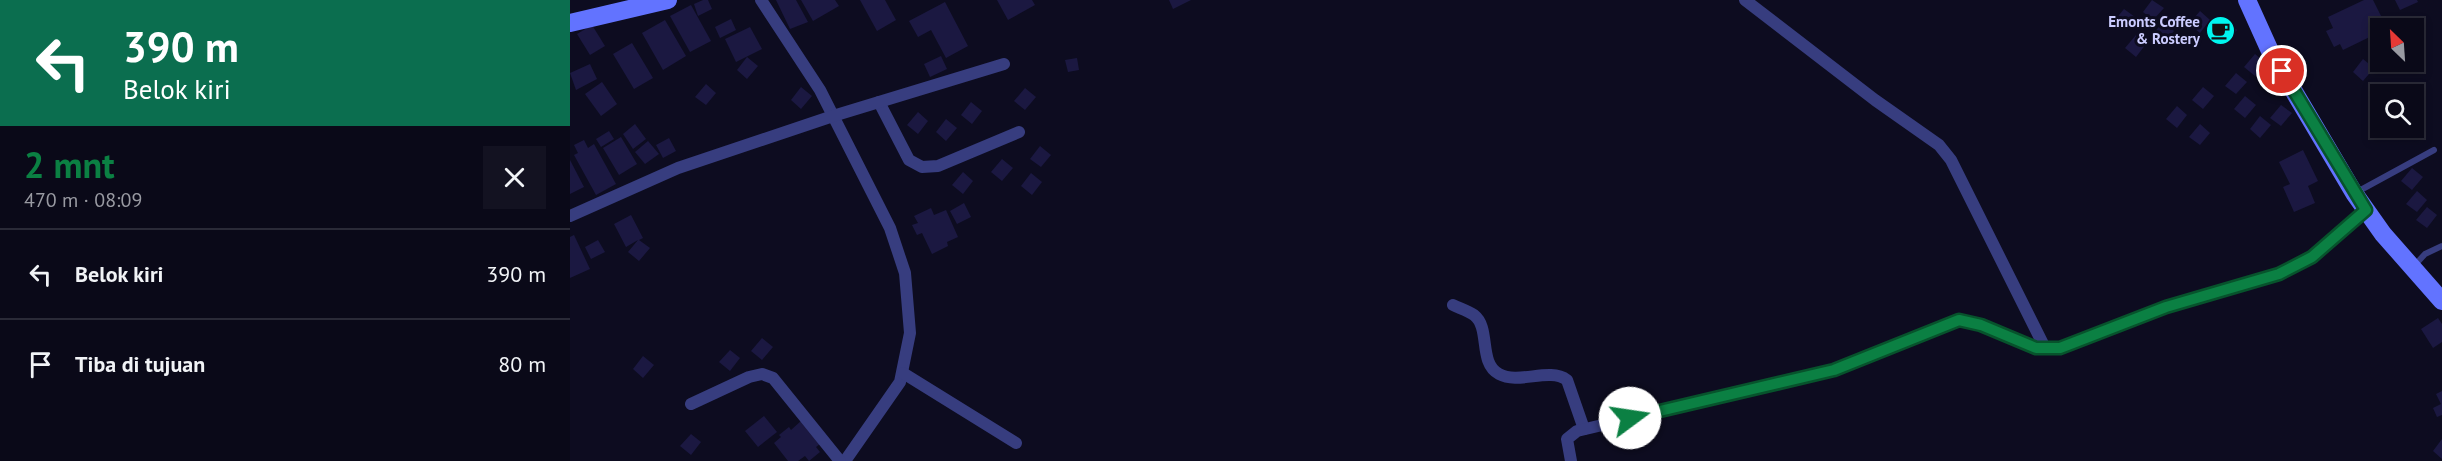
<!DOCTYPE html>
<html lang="id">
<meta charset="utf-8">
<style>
:root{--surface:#0a0918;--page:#131221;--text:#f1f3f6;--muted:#999aa2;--line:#2a2a37;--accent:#0b8043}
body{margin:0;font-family:"PT Sans",sans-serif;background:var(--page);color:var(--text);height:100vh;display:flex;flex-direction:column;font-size:22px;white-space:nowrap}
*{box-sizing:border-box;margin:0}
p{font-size:20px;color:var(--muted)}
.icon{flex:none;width:33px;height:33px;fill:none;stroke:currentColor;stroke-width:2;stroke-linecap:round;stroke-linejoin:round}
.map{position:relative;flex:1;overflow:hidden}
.sheet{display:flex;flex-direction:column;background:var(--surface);width:570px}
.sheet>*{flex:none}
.hud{background:#0b6e4f;color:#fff;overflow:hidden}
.needle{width:39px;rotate:335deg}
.tools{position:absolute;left:1800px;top:18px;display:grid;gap:12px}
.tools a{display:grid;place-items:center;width:54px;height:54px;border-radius:0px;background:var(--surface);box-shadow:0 3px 9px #0003,0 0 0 2px var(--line);font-size:30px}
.pin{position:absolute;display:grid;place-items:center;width:51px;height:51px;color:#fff;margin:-26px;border:3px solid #fff;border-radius:50%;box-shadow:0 2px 6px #0007}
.me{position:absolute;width:66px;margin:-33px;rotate:76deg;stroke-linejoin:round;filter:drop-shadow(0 0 4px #0008)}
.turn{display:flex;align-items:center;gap:21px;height:126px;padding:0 24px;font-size:27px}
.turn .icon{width:78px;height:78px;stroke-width:2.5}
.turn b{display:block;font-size:42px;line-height:51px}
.round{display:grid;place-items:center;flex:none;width:63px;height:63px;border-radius:0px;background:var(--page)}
.summary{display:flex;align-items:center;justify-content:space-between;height:102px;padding:0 24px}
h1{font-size:36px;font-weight:800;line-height:45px;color:var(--accent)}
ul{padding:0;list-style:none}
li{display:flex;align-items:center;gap:18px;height:90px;padding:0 24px;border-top:2px solid var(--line)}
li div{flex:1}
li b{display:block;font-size:22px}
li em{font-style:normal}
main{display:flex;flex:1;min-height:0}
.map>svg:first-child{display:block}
.building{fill:#1b1841}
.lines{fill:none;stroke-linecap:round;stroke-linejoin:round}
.lane{stroke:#373d7f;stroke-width:6}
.street{stroke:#373d7f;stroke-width:12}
.secondary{stroke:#6273ff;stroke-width:18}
.route-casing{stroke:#07532c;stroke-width:15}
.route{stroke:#0b8043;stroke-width:10}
.labels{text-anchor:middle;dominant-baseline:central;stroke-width:6;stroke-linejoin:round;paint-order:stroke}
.poi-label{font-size:15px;font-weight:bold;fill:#cbccff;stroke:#0d0c20;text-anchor:end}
</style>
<main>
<section class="sheet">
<div class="hud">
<div class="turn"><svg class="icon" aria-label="left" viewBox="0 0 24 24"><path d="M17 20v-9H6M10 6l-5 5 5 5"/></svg><div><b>390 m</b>Belok kiri</div></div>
</div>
<div class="summary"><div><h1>2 mnt</h1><p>470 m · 08:09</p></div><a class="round"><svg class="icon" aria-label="close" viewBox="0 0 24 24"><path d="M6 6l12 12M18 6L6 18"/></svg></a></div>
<ul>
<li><svg class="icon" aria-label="left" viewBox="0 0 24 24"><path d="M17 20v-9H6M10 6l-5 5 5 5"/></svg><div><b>Belok kiri</b></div><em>390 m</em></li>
<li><svg class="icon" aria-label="arrive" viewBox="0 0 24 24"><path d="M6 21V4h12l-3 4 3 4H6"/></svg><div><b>Tiba di tujuan</b></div><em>80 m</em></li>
</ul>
</section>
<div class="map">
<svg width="1872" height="461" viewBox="0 0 1872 461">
<rect width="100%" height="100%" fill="#0d0c20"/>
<!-- building -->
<g class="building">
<polygon points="133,0 138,0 142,9 128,16 124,4"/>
<polygon points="206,0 226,0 238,22 220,29"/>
<polygon points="231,0 265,0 269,6 243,21"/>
<polygon points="290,0 315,0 326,20 307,31"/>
<polygon points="427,0 462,0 465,5 438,20"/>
<polygon points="599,0 621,0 603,9"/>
<polygon points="1582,0 1594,8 1583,20 1573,12"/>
<polygon points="1794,0 1803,0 1817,28 1810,28 1810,32 1773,50 1770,44 1764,47 1756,31 1763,28 1758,17"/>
<polygon points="1825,0 1847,0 1848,2 1830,10"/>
<polygon points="375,2 398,46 376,58 361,30 348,37 339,21"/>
<polygon points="121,5 141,41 120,52 100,16"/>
<polygon points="1554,9 1565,17 1554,30 1544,21"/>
<polygon points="1630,11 1640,20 1630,33 1619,24"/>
<polygon points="161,19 166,30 150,38 145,27"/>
<polygon points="95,20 116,56 93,70 72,33"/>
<polygon points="1656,21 1667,30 1656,42 1645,34"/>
<polygon points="1593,22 1604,31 1593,44 1582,35"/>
<polygon points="22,25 35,46 20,55 7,34"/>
<polygon points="180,27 192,49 166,62 155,39"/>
<polygon points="1566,35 1576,44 1566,57 1555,48"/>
<polygon points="62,43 83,78 64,89 43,54"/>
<polygon points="1685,54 1696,63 1685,76 1674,67"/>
<polygon points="371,56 377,69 360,77 354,64"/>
<polygon points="177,57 188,66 177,79 167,70"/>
<polygon points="507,58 509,70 498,72 495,60"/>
<polygon points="1793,59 1804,68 1793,81 1783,72"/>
<polygon points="20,64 27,79 6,90 0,73"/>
<polygon points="1666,73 1677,82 1666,94 1655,86"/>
<polygon points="32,82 47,104 31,116 15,94"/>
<polygon points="136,84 146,93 136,105 125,97"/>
<polygon points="231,87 242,96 231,109 221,100"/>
<polygon points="1633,87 1644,96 1633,109 1622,100"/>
<polygon points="455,88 466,97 455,110 444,101"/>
<polygon points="1675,96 1686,105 1675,118 1664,109"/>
<polygon points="401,102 412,111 402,124 391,115"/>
<polygon points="1711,105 1722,113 1711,126 1700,118"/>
<polygon points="1607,106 1617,115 1607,128 1596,119"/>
<polygon points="348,112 358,121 348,134 337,125"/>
<polygon points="1690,116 1701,125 1690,138 1680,129"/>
<polygon points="376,119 387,128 376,141 366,132"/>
<polygon points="65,124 76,139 63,149 53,134"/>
<polygon points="1630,124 1640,133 1630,145 1619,137"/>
<polygon points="39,131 44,139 31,147 26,139"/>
<polygon points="51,137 67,164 49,175 33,148"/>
<polygon points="99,138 106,151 93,158 86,145"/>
<polygon points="14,140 18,148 24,144 46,184 26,195 4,155 8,153 4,145"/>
<polygon points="78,141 89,154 75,164 65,152"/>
<polygon points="470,146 481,155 471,167 460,159"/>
<polygon points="1733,150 1748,181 1738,186 1745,203 1724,212 1713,187 1720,184 1709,162"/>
<polygon points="432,159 443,168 432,181 421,172"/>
<polygon points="0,160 14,187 0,194"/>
<polygon points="1842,168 1853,177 1842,190 1831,181"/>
<polygon points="393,172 403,181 393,194 382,185"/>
<polygon points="461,173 472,182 462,195 451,186"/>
<polygon points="1847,191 1857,200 1847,212 1836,204"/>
<polygon points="394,203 401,217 387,224 380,211"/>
<polygon points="1857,207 1867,215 1857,228 1846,220"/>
<polygon points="361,208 364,215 376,210 388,237 377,242 378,246 362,254 352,233 347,235 342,225 348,223 344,216"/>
<polygon points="61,215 73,238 69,240 80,248 69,261 58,252 68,240 56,247 44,224"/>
<polygon points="4,235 20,269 0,278 0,237"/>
<polygon points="28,240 35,252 21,259 15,247"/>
<polygon points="1868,318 1872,324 1872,342 1863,348 1851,329"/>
<polygon points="192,338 203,347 192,360 181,351"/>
<polygon points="160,350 170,358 160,371 149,362"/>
<polygon points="73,356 84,365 73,378 63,369"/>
<polygon points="1872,391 1872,415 1867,417 1863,408 1871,404 1866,394"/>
<polygon points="194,416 207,432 188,447 175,431"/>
<polygon points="231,421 250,444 246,447 250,452 239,461 235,456 228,461 218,461 204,443 211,437 209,435 219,427 221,430"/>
<polygon points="121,434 131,442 121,455 110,446"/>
<polygon points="1872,439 1872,459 1863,451"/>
</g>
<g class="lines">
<!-- lane -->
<g class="lane">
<polyline points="1787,192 1864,150"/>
<polyline points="1844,266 1855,254 1872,246"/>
</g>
<!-- street -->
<g class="street">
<polyline points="191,0 250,90 320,228 335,273 340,333 330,382 275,461"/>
<polyline points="1175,0 1305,100 1369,145 1381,160 1475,348"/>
<polyline points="309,102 339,160 352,167 368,166 449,132"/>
<polyline points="0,216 108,168 263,116 434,64"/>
<path d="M 883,305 C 889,308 898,311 904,315 C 921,328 908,363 929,374 C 949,385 979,367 997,380 L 1014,429"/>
<polyline points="333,373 446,443"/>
<polyline points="121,404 179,377 192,374 203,378 270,461"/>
<polyline points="1001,461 997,439 1007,431 1264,370 1389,320 1411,325 1466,348 1490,348 1596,307 1709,274 1742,257 1796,210"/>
</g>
<!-- secondary -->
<g class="secondary">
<polyline points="1677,0 1700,51 1784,193 1813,234 1872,301"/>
<polyline points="0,23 98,0"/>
</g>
</g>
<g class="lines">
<defs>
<polyline id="route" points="1060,418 1264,370 1389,320 1411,325 1466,348 1490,348 1596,307 1709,274 1742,257 1796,210 1712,71"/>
</defs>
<!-- route casing -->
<use href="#route" class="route-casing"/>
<!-- route -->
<use href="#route" class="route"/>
</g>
<!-- icons -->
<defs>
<symbol id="cafe-disc" viewBox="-11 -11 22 22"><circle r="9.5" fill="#00f6ee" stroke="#0d0c20"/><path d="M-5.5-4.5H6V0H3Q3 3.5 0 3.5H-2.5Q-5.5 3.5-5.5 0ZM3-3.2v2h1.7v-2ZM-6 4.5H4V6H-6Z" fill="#111"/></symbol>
</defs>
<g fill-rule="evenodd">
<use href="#cafe-disc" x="1634" y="14" width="33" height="33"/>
</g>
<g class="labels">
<!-- poi labels -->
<g class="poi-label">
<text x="1630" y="21">Emonts Coffee<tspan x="1630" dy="17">&amp; Rostery</tspan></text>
</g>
</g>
</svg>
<div class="tools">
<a><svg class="needle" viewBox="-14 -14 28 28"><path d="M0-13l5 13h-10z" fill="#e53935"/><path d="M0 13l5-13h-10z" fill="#999aa2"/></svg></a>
<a><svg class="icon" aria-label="search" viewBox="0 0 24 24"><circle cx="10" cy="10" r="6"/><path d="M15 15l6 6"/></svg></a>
</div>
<div class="pin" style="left:1712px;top:71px;background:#d93025"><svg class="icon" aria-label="arrive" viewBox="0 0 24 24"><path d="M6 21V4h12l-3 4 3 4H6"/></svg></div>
<svg class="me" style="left:1060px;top:418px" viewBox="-20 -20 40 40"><circle r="19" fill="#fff"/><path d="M0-13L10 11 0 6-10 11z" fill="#0b8043"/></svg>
</div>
</main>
